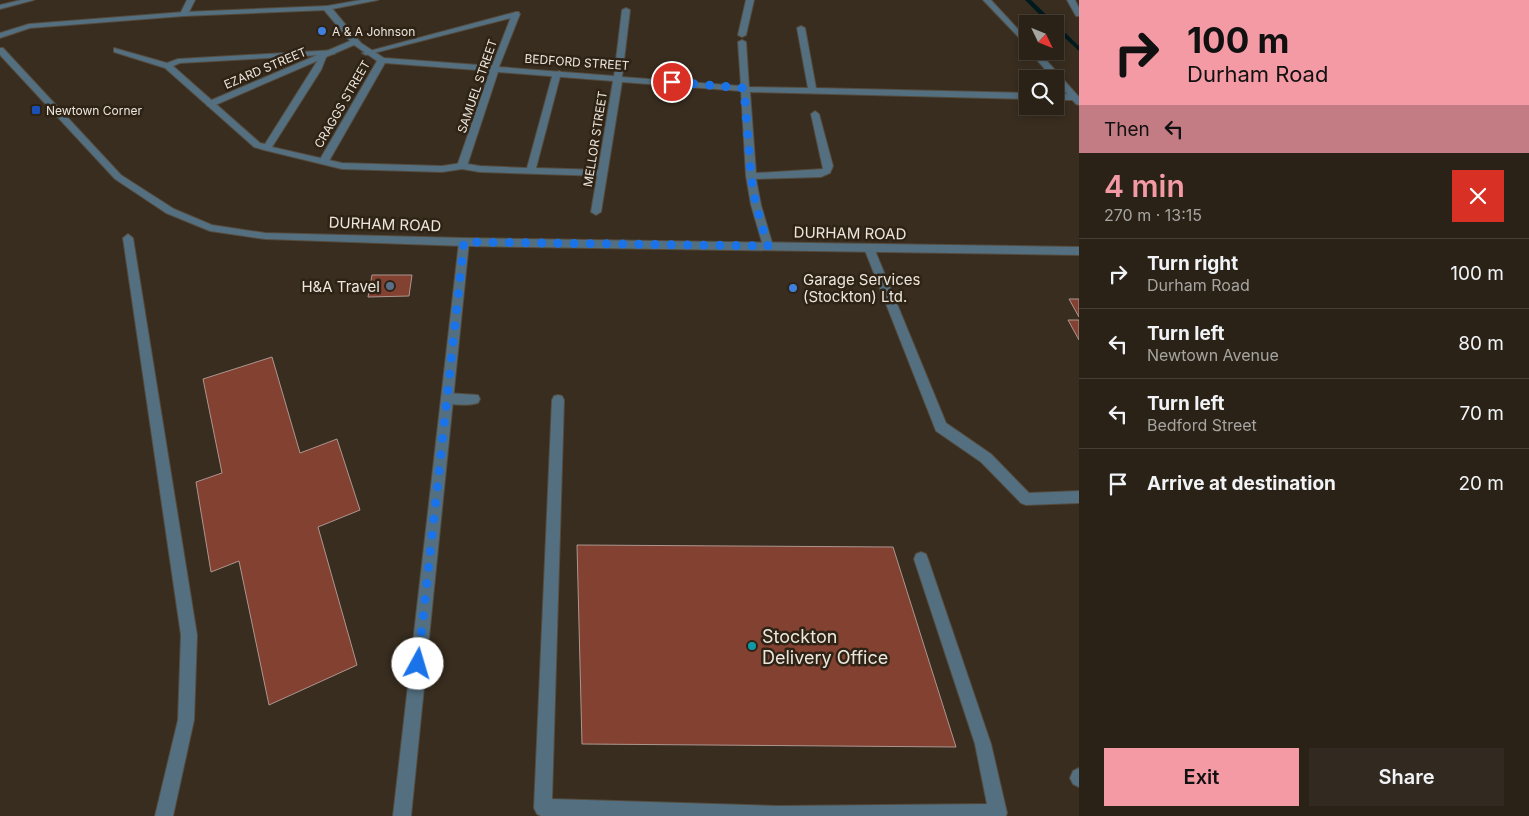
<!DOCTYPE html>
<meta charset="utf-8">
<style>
:root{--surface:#2a2217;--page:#322a20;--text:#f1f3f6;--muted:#a5a4a1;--line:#463f36;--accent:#f49aa5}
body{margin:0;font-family:Inter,sans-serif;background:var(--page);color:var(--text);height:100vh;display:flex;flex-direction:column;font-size:19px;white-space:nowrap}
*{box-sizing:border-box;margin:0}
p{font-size:16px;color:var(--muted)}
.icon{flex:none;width:28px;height:28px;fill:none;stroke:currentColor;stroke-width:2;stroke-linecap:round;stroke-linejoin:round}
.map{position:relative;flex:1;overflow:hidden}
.panel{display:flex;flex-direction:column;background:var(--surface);width:450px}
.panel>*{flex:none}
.guide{background:#f49aa5;color:#111;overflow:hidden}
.needle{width:32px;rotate:133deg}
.fabs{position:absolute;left:1019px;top:15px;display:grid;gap:10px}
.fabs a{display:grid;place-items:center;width:45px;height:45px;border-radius:0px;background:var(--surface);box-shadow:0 2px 8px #0003,0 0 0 1px var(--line);font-size:25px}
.pin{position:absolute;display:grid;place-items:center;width:42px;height:42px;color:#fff;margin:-21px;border:2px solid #fff;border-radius:50%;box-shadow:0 1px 5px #0007}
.me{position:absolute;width:55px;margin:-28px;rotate:6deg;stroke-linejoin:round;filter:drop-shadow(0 0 4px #0008)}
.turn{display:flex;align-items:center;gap:18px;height:105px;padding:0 25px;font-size:22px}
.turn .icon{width:65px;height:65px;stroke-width:2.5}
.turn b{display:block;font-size:35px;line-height:42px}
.then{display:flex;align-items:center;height:48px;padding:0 25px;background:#0003;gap:10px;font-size:19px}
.round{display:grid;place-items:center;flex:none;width:52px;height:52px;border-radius:0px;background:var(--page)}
.overview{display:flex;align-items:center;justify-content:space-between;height:85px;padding:0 25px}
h1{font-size:30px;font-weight:600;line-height:38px;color:var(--accent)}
.button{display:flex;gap:10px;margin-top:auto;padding:10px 25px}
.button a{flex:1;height:58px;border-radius:0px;background:var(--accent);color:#111;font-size:20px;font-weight:600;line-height:58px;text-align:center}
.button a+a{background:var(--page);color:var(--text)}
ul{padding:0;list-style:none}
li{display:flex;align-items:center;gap:15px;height:70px;padding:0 25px;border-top:1px solid var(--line)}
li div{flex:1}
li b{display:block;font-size:19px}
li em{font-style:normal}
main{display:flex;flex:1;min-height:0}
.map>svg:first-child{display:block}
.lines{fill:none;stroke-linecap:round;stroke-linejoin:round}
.stream{fill:#001a1d;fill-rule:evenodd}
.building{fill:#834131;stroke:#ad9690}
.service-casing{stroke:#554b3d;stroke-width:2}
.minor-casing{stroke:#554b3d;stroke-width:2}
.tertiary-casing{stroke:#554b3d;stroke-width:2}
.service{fill:#536f80;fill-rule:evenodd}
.minor{fill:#536f80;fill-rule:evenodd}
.tertiary{fill:#536f80;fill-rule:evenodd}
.route{stroke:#1a73e8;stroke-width:9;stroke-dasharray:0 16.2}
.shop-dot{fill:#3f7fe0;stroke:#2e2315;stroke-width:2}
.transit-dot{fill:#1a4fb4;stroke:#2e2315;stroke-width:2}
.service-dot{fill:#5c6f8a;stroke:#2e2315;stroke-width:2}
.culture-dot{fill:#0f9aa8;stroke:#2e2315;stroke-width:2}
.labels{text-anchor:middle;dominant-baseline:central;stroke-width:5;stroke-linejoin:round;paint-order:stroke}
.far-poi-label{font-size:12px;fill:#ede6dd;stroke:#2e2315;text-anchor:start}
.far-street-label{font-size:12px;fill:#ede6dd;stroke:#2e2315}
.street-label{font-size:15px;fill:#ede6dd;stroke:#2e2315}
.poi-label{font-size:15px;fill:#ede6dd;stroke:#2e2315;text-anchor:start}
.near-poi-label{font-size:18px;fill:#ede6dd;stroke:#2e2315;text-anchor:start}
</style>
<main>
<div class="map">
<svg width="1079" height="816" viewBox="0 0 1079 816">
<rect width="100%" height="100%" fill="#382d1f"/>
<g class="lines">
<!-- stream -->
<polygon class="stream" points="1025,0 1031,0 1079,46 1079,51 1055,29 1055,24 1049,24"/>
</g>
<!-- building -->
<g class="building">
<polygon points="372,275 412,275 409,296 368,297"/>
<polygon points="1069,299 1079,299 1079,317"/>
<polygon points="1068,320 1079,320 1079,340"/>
<polygon points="272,357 300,453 337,439 360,510 318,527 357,665 269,705 239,561 211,572 196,482 222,473 203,379"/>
<polygon points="577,545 893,547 956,747 582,744"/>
</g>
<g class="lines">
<defs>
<g id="service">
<polygon points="983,0 991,0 1028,40 1028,47"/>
<polygon points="1067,0 1075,0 1079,8 1079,16 1076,16"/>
<polygon points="516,12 519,12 519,16 366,55 362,53"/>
<path d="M 114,48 L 167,63 L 178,59 L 335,50 L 335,54 L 327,55 L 321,70 L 272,147 L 342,163 L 442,166 L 462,163 L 480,166 L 527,168 L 553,73 L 560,71 L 561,73 L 536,168 L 602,170 L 607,173 L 602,176 L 480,172 L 462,169 L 442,172 L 342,169 L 264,150 L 254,147 L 165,68 L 114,52 ZM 321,55 L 265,144 L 260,143 L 173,66 L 180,63 Z"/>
<polygon points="1029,51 1038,51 1079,97 1079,105 1076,104"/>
<polygon points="869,244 874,248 946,423 991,454 1029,493 1079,491 1079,503 1026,505 1021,503 981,462 936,431 864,248"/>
<path d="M 447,393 L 478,395 L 480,399 L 478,403 C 469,406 452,405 443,402 L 441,398 L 443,394 Z"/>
<polygon points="558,395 562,396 564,400 552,799 778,806 987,804 975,744 914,559 916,554 921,552 926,554 928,559 991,744 1007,813 1006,816 541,816 537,814 534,808 552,400 554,396"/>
</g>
<g id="minor">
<polygon points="21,0 34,0 0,9 0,5"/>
<polygon points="187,0 195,0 187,16 181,16 180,14"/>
<polygon points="746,0 754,0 746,35 742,37 738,35"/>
<polygon points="324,6 330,6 361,43 384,58 492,66 512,14 516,12 520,14 499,67 614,76 622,10 626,8 630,10 622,77 741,86 738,42 742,40 746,42 749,87 808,88 797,28 801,26 805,28 816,88 1028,93 1028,99 750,92 756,173 823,169 811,114 815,111 819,114 833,166 830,173 821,177 756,179 761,205 773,246 768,250 763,246 751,205 746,176 741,91 622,82 601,212 596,215 591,212 613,81 498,72 467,166 462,169 457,166 490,71 385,63 329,161 324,164 319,161 377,61 354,45 213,106 207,106 207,102 350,41 324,10"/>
<polygon points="1055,94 1075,94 1079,97 1075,100 1055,100"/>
<polygon points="128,234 133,238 197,635 194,720 173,816 155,816 178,720 181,635 123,238"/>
<polygon points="464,238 469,242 411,816 393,816 459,242"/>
<polygon points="1079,768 1079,787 1073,784 1070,778 1073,771"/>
</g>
<g id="tertiary">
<polygon points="361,0 378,0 327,10 184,16 30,28 0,38 0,33 29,24 184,12 327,6"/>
<polygon points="0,48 3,48 121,175 174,209 212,225 265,233 464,238 1079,247 1079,255 464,246 265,239 210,231 166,213 115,179 0,55"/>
</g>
</defs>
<!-- service casing -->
<use href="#service" class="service-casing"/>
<!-- minor casing -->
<use href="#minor" class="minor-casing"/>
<!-- tertiary casing -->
<use href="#tertiary" class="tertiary-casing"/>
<!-- service -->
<use href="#service" class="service"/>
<!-- minor -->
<use href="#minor" class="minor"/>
<!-- tertiary -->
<use href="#tertiary" class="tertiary"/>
</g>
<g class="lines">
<!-- route -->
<polyline class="route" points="418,664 464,242 768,246 756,205 751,176 744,88 672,82"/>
</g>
<!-- markers -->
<g class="shop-dot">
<circle cx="322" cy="31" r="5"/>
<circle cx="793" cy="288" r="5"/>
</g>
<rect class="transit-dot" x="31" y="105" width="10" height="10" rx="2.5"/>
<circle class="service-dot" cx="390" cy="286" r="5"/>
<circle class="culture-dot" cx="752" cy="646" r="5"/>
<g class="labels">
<!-- far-poi labels -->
<g class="far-poi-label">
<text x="332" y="31">A &amp; A Johnson</text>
<text x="46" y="110">Newtown Corner</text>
</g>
<!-- far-street labels -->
<g class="far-street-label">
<text transform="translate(577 62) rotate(4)">BEDFORD STREET</text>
<text transform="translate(265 68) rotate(-23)">EZARD STREET</text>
<text transform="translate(477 86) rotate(-71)">SAMUEL STREET</text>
<text transform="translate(342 104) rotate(-60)">CRAGGS STREET</text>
<text transform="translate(595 139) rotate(-81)">MELLOR STREET</text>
</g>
<!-- street labels -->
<g class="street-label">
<text transform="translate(385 224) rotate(2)">DURHAM ROAD</text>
<text transform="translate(850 233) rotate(1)">DURHAM ROAD</text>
</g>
<!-- poi labels -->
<g class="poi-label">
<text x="803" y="279">Garage Services<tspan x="803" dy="17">(Stockton) Ltd.</tspan></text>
<text x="380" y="286" text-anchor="end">H&amp;A Travel</text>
</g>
<!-- near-poi labels -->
<g class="near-poi-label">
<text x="762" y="636">Stockton<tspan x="762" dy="21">Delivery Office</tspan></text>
</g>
</g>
</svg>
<div class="fabs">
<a><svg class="needle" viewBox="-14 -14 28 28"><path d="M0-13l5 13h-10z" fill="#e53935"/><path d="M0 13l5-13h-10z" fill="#a5a4a1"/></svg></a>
<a><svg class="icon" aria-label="search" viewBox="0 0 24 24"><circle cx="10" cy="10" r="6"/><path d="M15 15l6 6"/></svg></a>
</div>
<div class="pin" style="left:672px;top:82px;background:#d93025"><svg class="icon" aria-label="arrive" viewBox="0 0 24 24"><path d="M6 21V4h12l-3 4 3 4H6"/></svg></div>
<svg class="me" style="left:418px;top:664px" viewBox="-20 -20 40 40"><circle r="19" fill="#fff"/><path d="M0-13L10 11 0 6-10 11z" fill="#1a73e8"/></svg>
</div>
<section class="panel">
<div class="guide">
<div class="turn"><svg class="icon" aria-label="right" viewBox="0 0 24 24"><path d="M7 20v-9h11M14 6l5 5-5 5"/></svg><div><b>100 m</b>Durham Road</div></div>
<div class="then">Then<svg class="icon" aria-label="left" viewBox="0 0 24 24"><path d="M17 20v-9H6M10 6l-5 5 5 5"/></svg></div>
</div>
<div class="overview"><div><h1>4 min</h1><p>270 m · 13:15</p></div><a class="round" style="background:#d93025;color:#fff"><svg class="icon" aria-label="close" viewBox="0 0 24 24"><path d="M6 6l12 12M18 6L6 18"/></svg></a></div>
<ul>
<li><svg class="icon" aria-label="right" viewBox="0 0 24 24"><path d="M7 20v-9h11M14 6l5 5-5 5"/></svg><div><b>Turn right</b><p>Durham Road</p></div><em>100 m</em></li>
<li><svg class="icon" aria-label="left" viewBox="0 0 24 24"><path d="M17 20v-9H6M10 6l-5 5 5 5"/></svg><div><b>Turn left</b><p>Newtown Avenue</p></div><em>80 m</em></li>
<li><svg class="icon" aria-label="left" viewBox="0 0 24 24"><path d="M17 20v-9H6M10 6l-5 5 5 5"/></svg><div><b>Turn left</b><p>Bedford Street</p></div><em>70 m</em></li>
<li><svg class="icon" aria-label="arrive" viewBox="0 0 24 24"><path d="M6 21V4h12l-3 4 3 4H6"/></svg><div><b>Arrive at destination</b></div><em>20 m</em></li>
</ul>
<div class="button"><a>Exit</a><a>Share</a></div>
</section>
</main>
